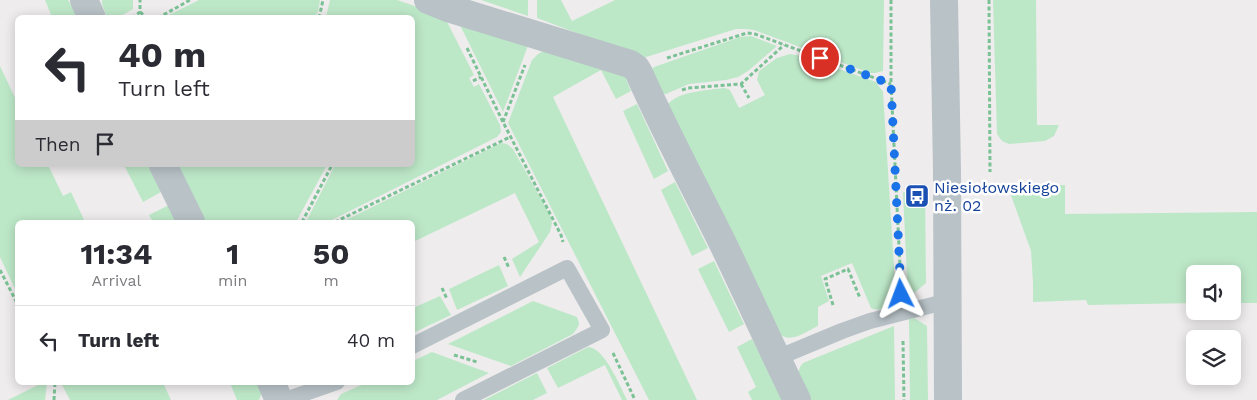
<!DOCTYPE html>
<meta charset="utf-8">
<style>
:root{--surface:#fff;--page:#f7f7f7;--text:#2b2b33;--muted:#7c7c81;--line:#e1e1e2}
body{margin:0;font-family:"Work Sans",sans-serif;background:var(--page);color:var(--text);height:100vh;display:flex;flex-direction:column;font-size:19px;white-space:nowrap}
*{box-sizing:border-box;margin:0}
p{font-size:16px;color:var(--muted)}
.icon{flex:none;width:28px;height:28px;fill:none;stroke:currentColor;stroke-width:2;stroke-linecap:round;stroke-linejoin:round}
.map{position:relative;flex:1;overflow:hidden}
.panel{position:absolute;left:15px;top:220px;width:400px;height:165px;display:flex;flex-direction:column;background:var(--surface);border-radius:8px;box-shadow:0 2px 12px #0003}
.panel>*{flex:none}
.hud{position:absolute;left:15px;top:15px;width:400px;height:152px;border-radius:8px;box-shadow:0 2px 12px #0003;background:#fff;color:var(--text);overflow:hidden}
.fabs{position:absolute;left:1186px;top:265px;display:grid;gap:10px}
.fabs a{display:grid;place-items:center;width:55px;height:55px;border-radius:8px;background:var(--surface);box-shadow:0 2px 12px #0003;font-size:25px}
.pin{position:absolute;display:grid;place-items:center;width:42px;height:42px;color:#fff;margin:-21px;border:2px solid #fff;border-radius:50%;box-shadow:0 1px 5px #0007}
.me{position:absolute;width:55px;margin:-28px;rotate:357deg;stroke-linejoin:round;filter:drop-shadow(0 0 4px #0008)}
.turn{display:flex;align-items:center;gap:18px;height:105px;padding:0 20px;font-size:22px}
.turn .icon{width:65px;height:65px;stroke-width:2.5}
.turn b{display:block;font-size:35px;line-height:42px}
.then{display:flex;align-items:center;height:48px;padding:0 20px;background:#0003;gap:10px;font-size:19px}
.eta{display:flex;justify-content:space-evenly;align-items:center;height:85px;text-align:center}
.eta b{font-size:30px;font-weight:700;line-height:35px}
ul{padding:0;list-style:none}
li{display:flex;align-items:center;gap:15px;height:70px;padding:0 20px;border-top:1px solid var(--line)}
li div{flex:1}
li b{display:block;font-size:19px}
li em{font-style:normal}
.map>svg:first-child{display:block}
.green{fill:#bde8c8}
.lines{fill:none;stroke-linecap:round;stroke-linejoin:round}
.path{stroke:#7ac295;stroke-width:3;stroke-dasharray:4 2.5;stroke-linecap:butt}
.lane{stroke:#b8c2c7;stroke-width:16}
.street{stroke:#b8c2c7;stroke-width:28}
.route{stroke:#1a73e8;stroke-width:9;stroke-dasharray:0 16.2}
.labels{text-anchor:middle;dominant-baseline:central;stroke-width:5;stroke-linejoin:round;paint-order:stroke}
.transit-label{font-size:16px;fill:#164399;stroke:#fff;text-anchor:start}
</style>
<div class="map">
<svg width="1257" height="400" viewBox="0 0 1257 400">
<rect width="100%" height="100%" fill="#eeecec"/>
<!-- green -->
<g class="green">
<polygon points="45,0 68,0 78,17 52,17"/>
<polygon points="102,0 133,0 133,9 119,17 107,17 102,4"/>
<polygon points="199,0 320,0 318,12 314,17 165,17"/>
<polygon points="330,0 397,0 444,16 474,75 469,78 474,87 479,84 500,125 501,132 497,137 328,222 306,222 335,165 412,165 412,18 326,17"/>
<polygon points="481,0 528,0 528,16 484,1"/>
<polygon points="537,0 561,0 572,21 615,0 884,0 883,71 875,73 870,73 754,30 745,29 736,29 643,58 537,18"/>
<polygon points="993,0 1036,0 1037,125 1059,125 1054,136 1045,141 1009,144 1002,141 997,134"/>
<polygon points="457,19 529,43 503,112"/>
<polygon points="751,36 777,46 748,71 738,77 726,80 689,84 666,94 661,93 651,70 654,67 740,37"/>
<polygon points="545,50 623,72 631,91 616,99 601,70 553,97 697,400 649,400 508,123 532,60 538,54"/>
<path d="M 790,54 L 802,56 L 876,82 L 883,92 L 896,298 C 891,308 881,312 871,308 L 852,263 L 821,276 L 829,301 L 818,307 L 818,326 C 807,331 792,343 781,335 L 668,104 C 679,91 709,90 725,88 L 730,90 L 739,108 L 765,95 L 757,80 L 759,71 L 777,58 Z"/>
<polygon points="0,66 17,102 18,165 48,165 63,196 71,192 85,222 18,222 17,293 0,257"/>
<polygon points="637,104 668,171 654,179 623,111"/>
<polygon points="501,143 507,144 513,149 550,215 552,223 550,232 520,277 512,259 539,242 515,193 413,242 412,222 342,222"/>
<polygon points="124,165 148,165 161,192 143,202"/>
<polygon points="177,165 327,165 296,222 205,222"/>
<polygon points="675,182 708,248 692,256 661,190"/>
<polygon points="1065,185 1065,214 1257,212 1257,303 1233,303 1232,274 1195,274 1195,303 1088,305 1086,300 1033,302 1033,283 1031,251 1008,187"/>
<polygon points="925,190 926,283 908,298 903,192"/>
<polygon points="169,205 177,222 153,222 149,215"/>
<polygon points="714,261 744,324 729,332 698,269"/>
<polygon points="499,265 508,286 457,310 449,289"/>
<polygon points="440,296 451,315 413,333 413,308"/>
<polygon points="533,301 577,317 579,323 578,327 573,334 511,366 448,344"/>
<polygon points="914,318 927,326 928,400 910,400 909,319"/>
<polygon points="894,326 895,400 810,400 798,373 800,367 803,363"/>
<polygon points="752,339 783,400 752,400 748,392 756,387 737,347"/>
<path d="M 588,347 C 604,347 620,386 627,400 L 622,400 L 605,365 L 558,388 L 547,368 Z"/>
<polygon points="432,352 489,373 437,400 337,400 341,394 366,383 412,382 413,361"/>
<polygon points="537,373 547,393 533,400 484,400"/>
<polygon points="42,383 47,383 45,400 8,400"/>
<polygon points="61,383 163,383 171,400 70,400"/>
<polygon points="230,383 262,383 261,395 259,400 237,400"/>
</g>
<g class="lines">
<!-- path -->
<g class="path">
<polyline points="891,0 891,84 901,287"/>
<polyline points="989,0 990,172"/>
<polyline points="140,12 147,18"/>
<polyline points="132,18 140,12 140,0"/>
<polyline points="158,18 190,0"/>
<polyline points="319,18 323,0"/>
<polyline points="467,48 503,122 561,235 563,242"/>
<polyline points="667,58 747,33 755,34 891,84"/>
<polyline points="473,81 481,77"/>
<polyline points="741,84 749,98"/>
<polyline points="682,90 688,88 741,84 784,45"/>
<polyline points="503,122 525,65"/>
<polyline points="302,222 332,165"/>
<polyline points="335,222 510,137"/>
<polyline points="504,257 509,268"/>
<polyline points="0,270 18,305"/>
<polyline points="442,288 447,299"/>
<polyline points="833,305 825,279 848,269 860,298"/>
<polyline points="903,341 904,400"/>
<polyline points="613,353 635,400"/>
<polyline points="454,355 477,362"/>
<polyline points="54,400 55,382"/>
</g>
<!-- lane -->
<g class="lane">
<polyline points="412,346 567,268 602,330 463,400"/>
<polyline points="777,358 842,331 870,321 948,301"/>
<polyline points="285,400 337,382"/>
</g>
<!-- street -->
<g class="street">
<polyline points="84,0 92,18"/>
<path d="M 428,0 L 448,8 L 630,64 L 636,68 L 639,73 C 665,132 696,189 725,248 C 749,298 772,349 797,400"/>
<polyline points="944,0 947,172 948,400"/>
<polyline points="163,165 191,222"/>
<polyline points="271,382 279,400"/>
</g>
</g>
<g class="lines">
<!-- route -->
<polyline class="route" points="820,58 891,84 901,294"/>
</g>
<!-- icons -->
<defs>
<symbol id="bus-square" viewBox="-11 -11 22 22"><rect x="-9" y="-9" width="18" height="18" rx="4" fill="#1a4fb4" stroke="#fff"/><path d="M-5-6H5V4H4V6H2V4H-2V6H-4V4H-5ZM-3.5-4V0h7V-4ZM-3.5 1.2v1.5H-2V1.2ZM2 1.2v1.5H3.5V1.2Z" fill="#fff"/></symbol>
</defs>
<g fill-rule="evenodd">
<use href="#bus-square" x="903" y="182" width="28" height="28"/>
</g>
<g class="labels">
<!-- transit labels -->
<g class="transit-label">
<text x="934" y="187">Niesiołowskiego<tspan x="934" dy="18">nż. 02</tspan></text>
</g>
</g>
</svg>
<div class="fabs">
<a><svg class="icon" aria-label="sound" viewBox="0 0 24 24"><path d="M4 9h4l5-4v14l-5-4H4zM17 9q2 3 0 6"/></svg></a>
<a><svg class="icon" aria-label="layers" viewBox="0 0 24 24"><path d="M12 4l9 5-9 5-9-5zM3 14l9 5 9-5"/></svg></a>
</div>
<div class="pin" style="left:820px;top:58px;background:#d93025"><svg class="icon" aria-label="arrive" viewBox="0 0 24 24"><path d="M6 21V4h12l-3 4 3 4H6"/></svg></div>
<svg class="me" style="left:901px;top:294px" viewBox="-20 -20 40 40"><path d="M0-17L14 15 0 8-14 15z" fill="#1a73e8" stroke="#fff" stroke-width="4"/></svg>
<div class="hud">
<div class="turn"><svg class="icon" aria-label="left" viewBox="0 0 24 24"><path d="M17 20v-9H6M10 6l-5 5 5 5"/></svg><div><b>40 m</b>Turn left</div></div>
<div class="then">Then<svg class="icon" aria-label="arrive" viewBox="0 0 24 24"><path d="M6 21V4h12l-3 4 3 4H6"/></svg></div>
</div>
<section class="panel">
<div class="eta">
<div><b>11:34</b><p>Arrival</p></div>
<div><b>1</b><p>min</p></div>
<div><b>50</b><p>m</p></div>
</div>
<ul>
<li><svg class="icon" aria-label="left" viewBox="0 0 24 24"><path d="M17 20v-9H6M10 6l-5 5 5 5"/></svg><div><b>Turn left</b></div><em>40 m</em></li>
</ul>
</section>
</div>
